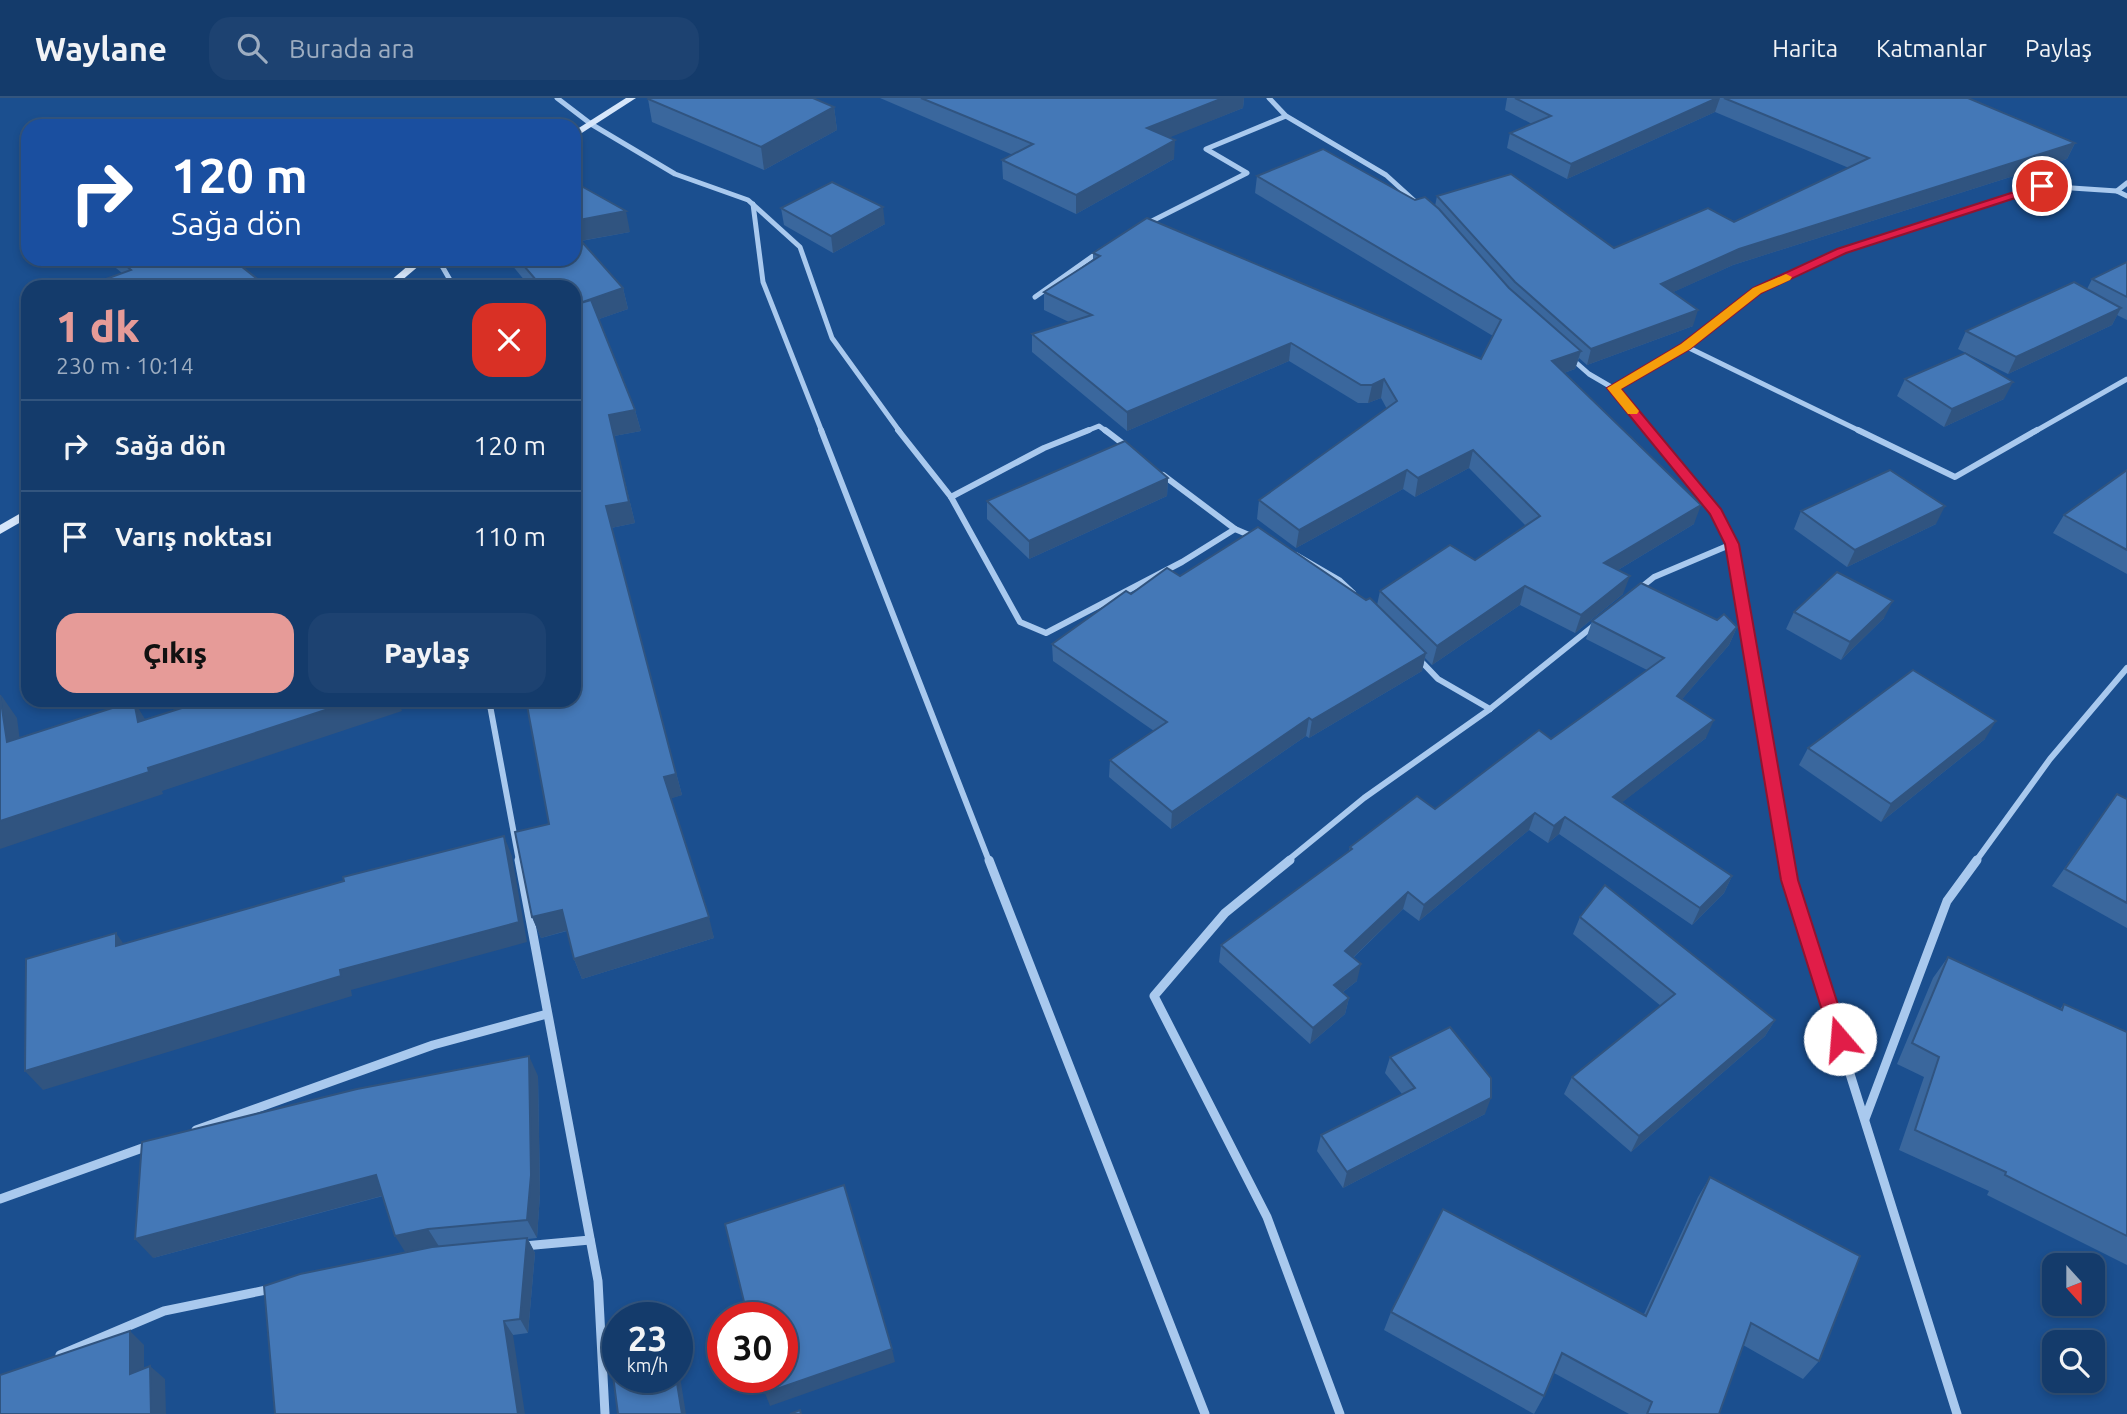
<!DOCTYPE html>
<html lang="tr">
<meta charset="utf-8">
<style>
:root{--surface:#143b6b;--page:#1d4271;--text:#f1f3f6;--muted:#9dadc1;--line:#33557e;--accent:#e69b98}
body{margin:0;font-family:Ubuntu,sans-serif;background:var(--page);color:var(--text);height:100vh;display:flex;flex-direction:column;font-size:26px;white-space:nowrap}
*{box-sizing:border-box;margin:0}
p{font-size:23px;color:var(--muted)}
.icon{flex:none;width:38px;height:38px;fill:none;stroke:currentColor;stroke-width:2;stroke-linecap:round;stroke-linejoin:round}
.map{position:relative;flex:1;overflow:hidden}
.drawer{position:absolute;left:21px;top:182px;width:560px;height:427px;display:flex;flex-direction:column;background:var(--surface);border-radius:21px;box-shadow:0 4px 10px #0003,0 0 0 2px var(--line)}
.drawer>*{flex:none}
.banner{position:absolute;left:21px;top:21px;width:560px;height:147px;border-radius:21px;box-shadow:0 4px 10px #0003,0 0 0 2px var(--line);background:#1a4fa0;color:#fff;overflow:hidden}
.needle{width:46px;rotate:159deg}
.tools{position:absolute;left:2042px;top:1155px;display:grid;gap:14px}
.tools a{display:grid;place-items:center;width:63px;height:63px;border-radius:14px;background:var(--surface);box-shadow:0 4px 10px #0003,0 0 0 2px var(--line);font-size:35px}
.speed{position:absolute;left:602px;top:1204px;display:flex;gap:14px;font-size:35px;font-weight:700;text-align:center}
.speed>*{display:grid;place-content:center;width:91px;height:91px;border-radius:50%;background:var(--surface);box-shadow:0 4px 10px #0003,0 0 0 2px var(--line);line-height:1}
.speed small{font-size:18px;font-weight:400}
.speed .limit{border:10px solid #d22;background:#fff;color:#111}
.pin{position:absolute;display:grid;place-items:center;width:60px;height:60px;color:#fff;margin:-30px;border:4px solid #fff;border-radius:50%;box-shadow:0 2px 7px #0007}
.me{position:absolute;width:77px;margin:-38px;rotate:342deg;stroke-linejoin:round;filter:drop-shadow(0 0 5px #0008)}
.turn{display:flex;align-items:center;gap:24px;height:147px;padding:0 35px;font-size:32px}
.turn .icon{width:91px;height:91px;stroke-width:2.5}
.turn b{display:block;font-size:49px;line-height:60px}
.round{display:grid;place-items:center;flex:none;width:74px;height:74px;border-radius:21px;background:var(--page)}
.head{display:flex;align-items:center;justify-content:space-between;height:119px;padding:0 35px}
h1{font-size:42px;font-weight:800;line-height:52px;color:var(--accent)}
.action{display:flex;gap:14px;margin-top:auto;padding:14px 35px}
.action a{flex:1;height:80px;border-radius:21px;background:var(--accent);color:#111;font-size:28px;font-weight:800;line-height:80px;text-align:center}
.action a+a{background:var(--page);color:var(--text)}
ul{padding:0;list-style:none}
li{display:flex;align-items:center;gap:21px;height:91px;padding:0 35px;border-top:2px solid var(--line)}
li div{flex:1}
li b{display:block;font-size:26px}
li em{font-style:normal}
header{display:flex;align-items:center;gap:42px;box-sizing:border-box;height:98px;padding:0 35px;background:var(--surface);border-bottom:2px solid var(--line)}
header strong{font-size:33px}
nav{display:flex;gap:38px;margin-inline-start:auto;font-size:24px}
.search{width:490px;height:63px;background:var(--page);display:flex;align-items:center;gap:18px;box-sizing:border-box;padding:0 24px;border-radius:21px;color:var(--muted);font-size:26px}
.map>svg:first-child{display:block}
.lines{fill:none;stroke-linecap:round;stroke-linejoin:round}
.street-far2{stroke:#a9c9ee;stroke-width:5}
.street-far1{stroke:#a9c9ee;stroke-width:6}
.street{stroke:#a9c9ee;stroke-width:9}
.secondary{fill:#d6e6fa;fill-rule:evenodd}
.wall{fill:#3a679d}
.shaded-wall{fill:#305480}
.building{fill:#4478b7;stroke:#305480;stroke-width:2}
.route{fill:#e11d48;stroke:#92132f;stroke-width:2}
.slow{fill:#f59e0b}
</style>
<header>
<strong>Waylane</strong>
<div class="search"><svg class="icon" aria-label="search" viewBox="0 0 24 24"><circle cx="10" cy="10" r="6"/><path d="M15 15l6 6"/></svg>Burada ara</div>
<nav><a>Harita</a><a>Katmanlar</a><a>Paylaş</a></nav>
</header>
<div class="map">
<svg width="2127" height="1316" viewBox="0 0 2127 1316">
<rect width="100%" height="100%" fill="#1b4f8f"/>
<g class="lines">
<!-- street-far2 -->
<g class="street-far2">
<polyline points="557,0 591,26 675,76 748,102 800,149 832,240 900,334"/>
<polyline points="1269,0 1286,18 1386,77 1419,107"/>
<polyline points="2117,93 2127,98"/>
<polyline points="753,106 763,184 822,334"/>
<polyline points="1146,126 1247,75 1206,51 1286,18"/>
<polyline points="438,161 454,189"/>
<polyline points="1035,199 1100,153"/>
<polyline points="1685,248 1862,334"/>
<polyline points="1572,261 1589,276 1613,290 1649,334"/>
<polyline points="1613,290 1685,248 1757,193 1842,153 2042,88 2117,93 2127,85"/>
<polyline points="1084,334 1099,328 1107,334"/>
<polyline points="2034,334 2127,281"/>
</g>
<!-- street-far1 -->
<g class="street-far1">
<polyline points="821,332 989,763"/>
<polyline points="898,332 951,399 1020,524 1046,535 1182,464 1235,431 1256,440"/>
<polyline points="1105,332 1126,348"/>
<polyline points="1858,332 1955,379 2037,332"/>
<polyline points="1163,377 1235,431"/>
<polyline points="951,399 1044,350 1089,332"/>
<polyline points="1732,446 1786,763"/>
<polyline points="1296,457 1339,482 1353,495"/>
<polyline points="1639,491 1654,479 1732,446 1716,414 1648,332"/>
<polyline points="1418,560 1438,581 1490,611"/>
<polyline points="489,602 519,763"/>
<polyline points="1287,763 1364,700 1490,611 1597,525"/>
<polyline points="1976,763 2050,661 2127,570"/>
</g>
<!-- street -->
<g class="street">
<polyline points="519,762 598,1183 605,1316"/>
<polyline points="989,762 1205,1316"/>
<polyline points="1290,762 1225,815 1154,898 1267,1119 1340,1316"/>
<polyline points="1786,762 1789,782 1957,1316"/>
<polyline points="1865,1021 1947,803 1977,762"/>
<polyline points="196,1032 433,947 547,916"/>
<polyline points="0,1101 148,1048"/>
<polyline points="524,1148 590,1142"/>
<polyline points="60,1257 164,1213 271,1191"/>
</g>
<!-- secondary -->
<g class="secondary">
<polygon points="626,0 636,0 574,40 574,33"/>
<polygon points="416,161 427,161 394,189 383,189"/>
<polygon points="28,411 28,420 0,436 0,427"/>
</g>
</g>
<!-- wall -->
<g class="wall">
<polygon points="880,0 1244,0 1243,10 1169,39 1174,61 1076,116 1003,81 1002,62 1013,57"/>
<polygon points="1507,0 1968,0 2075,45 2067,61 1733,167 1673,194 1693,228 1587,267 1579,260 1575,271 1564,275 1694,426 1618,472 1623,496 1575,535 1520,507 1432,567 1425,560 1422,573 1309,640 1306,638 1171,731 1109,679 1110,662 1154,633 1053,563 1052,546 1131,496 1180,478 1366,502 1377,507 1380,493 1475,462 1526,428 1469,370 1415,399 1403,391 1296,450 1257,421 1259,402 1387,311 1381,300 1368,305 1358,305 1289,263 1127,333 1032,254 1032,236 1069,224 1044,212 1044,194 1093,162 1093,155 1481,261 1493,238 1255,95 1257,78 1415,102 1435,108 1437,98 1614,150 1734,124 1849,70 1715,14 1567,81 1507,50 1510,35 1532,26 1505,12"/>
<polygon points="648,1 834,9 837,32 764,72 652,24"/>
<polygon points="574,84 630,134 581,143 623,190 628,211 599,221 635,312 641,333 614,338 635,425 611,430 682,697 670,700 714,840 582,881 574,861 567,833 541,840 532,819 549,726 574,602 574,189 530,189 507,161 574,161"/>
<polygon points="781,110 885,126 833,155 784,127"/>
<polygon points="105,161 232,161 260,183 263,189 84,189 122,175"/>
<polygon points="2127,164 2127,222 2117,217 2112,227 2008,276 1958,251 1966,233 2087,191 2092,181"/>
<polygon points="1905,281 2004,301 1944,329 1897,298"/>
<polygon points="2127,372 2127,476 2053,435 2064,417"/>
<polygon points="1168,380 1167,398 1029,461 987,421 987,403"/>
<polygon points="1801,413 1936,426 1847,469 1794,431"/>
<polygon points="1794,514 1884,520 1841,562 1786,531"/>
<polygon points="1717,522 1737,529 1729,547 1682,601 1706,640 1622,704 1732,778 1724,795 1692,827 1559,736 1548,745 1529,732 1419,823 1403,811 1353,860 1357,883 1343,894 1349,900 1345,916 1310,946 1219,864 1221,847 1349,753 1350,749 1435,711 1551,641 1647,572 1586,541 1592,523"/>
<polygon points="1985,641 1881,724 1799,667 1808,650"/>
<polygon points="2117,696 2127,701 2127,830 2052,788"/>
<polygon points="1580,819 1775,922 1765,938 1631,1054 1564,996 1572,979 1661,908 1573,836"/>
<polygon points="1948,859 2060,911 2064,906 2127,934 2127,1167 1987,1097 1989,1093 1899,1052 1924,979 1897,966 1933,880"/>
<polygon points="1390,959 1485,1016 1343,1090 1317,1053 1321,1037 1402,996 1385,975"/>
<polygon points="538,978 540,1096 537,1140 528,1141 535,1155 528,1235 513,1237 383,1098 153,1160"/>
<polygon points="1710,1079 1819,1263 1803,1281 1743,1247 1719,1316 1629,1316 1554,1275 1544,1298 1534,1316 1384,1232 1391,1214 1644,1216 1698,1099"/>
</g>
<!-- shaded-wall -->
<g class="shaded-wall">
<polygon points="1223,0 1244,0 1243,10 1146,49 1147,30"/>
<polygon points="1717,0 1720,0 1715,14 1567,81 1571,66"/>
<polygon points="834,9 837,32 764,72 761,49"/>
<polygon points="1175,42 1174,61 1076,116 1076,97"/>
<polygon points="2075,45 2067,61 1733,167 1656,202 1661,186 1739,151"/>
<polygon points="883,109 885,126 833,155 831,138"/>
<polygon points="626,113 630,134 574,144 574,123"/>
<polygon points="260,183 263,189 243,189"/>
<polygon points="623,190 628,211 582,227 577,206"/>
<polygon points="2121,210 2112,227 2008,276 2016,259"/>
<polygon points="1698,212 1693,228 1587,267 1591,251"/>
<polygon points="1291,245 1289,263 1127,333 1127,314"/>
<polygon points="1581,253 1575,271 1547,281 1552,263"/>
<polygon points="1384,281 1381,300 1368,305 1372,287"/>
<polygon points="2013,284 2004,301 1944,329 1952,311"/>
<polygon points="635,312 641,333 614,338 635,425 611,430 682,697 670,701 664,679 606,408 609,317"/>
<polygon points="1473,352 1469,370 1415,399 1418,380"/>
<polygon points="1407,372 1403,391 1296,450 1299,432"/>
<polygon points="1168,380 1167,398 1029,461 1029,443"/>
<polygon points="1701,407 1694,426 1598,484 1604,465"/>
<polygon points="1945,408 1936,426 1847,469 1855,452"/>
<polygon points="1630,478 1623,496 1575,535 1581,517"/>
<polygon points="1525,488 1520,507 1432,567 1437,548"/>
<polygon points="1893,503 1884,520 1841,562 1850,544"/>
<polygon points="1737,529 1729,547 1670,615 1677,598"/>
<polygon points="1426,555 1422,573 1309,640 1312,622"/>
<polygon points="1,597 17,620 23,666 7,644"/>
<polygon points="356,602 398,602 402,613 162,693 163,696 0,751 0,723 148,670"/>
<polygon points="134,603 148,626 138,624"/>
<polygon points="1309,620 1306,638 1171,731 1172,714"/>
<polygon points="1714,622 1706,640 1607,716 1613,699"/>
<polygon points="1996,623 1985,641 1881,724 1891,706"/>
<polygon points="1535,715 1529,732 1419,823 1424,807"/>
<polygon points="1565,719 1559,736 1548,745 1554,728"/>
<polygon points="504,738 512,758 527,844 351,892 352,898 43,992 25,973 340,872"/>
<polygon points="1732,778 1724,795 1692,827 1700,810"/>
<polygon points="1408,794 1403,811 1342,870 1345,853"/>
<polygon points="562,812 569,832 541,840 532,819"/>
<polygon points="709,819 714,840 582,881 574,861"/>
<polygon points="116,835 130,855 116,848"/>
<polygon points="1361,866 1357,883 1331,903 1334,887"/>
<polygon points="1349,900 1345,916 1310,946 1313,930"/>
<polygon points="1775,922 1765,938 1631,1054 1639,1038"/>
<polygon points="529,958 538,978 540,1096 537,1140 527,1122"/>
<polygon points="1491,1000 1485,1016 1343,1090 1347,1074"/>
<polygon points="376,1077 389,1096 153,1160 135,1141"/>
<polygon points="428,1131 440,1150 407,1157 395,1138"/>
<polygon points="527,1140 535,1155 528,1235 520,1221"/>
<polygon points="504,1223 513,1237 525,1316 518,1316"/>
<polygon points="130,1233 144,1247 144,1289 130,1276"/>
<polygon points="892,1251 895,1264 770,1308 765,1295"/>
<polygon points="677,1264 678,1266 686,1316 682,1316 676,1279 677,1279"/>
<polygon points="150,1268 165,1281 166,1316 151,1316"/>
</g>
<!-- building -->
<g class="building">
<polygon points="649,0 813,0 834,9 761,49 648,1"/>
<polygon points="921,0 1223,0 1147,30 1175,42 1076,97 1002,62 1033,46"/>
<polygon points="1515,0 1717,0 1571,66 1510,35 1551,18"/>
<polygon points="1724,0 1968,0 2075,45 1739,151 1661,186 1698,212 1591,251 1515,184 1437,98 1511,76 1614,150 1708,110 1734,124 1869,60"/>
<polygon points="1323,51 1415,102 1425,99 1439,111 1509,190 1581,253 1552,263 1701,407 1604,465 1630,478 1581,517 1525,488 1437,548 1380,493 1450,447 1475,462 1540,418 1473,352 1418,380 1407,372 1299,432 1259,402 1397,303 1384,281 1372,287 1361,287 1291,245 1127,314 1032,236 1092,217 1044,194 1100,158 1093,155 1147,120 1481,261 1501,222 1257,78"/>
<polygon points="574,84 626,113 574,123"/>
<polygon points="832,84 883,109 831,138 781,110"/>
<polygon points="574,135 623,190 577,206 591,202 635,312 609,317 629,404 606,408 676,676 664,679 709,819 574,861 562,812 532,819 515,734 549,726 526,602 574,602 574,189 542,189 518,161 574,161"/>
<polygon points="118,161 232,161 260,183 243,189 84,189 131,172"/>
<polygon points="2127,164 2127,199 2092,181"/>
<polygon points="2074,184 2121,210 2016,259 1966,233"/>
<polygon points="1965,255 2013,284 1952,311 1905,281"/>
<polygon points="1125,343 1168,380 1029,443 987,403"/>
<polygon points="1890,372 1945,408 1855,452 1801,413"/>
<polygon points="2127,372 2127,452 2064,417"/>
<polygon points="1258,429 1366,502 1370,500 1426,555 1312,622 1309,620 1172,714 1110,662 1167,624 1052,546 1126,493 1131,496 1167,470 1180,478"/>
<polygon points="1837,474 1893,503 1850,544 1794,514"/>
<polygon points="1641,485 1717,522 1724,516 1737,529 1677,598 1714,622 1613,699 1732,778 1700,810 1565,719 1554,728 1535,715 1424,807 1408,794 1345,853 1361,866 1334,887 1349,900 1313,930 1221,847 1352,751 1350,749 1417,698 1435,711 1539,632 1551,641 1664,560 1592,523"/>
<polygon points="1913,572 1996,623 1891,706 1808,650"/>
<polygon points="0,597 7,644 134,603 138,624 207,602 356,602 148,670 149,674 0,723"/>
<polygon points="2117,696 2127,701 2127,805 2065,771"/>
<polygon points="504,738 519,824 340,872 341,878 25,973 26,861 116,835 116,848 344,783 343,779"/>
<polygon points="1605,787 1775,922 1639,1038 1572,979 1675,896 1580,819"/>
<polygon points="1948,859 2062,912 2064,906 2127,934 2127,1138 2005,1077 2006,1074 1915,1032 1939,959 1912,945"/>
<polygon points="1450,929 1491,980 1491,1000 1347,1074 1321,1037 1415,990 1390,959"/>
<polygon points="529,958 531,1077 527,1122 428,1131 395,1138 376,1077 135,1141 142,1044 357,991"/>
<polygon points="1710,1079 1860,1158 1819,1263 1751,1225 1719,1316 1647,1316 1652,1304 1562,1255 1544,1298 1391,1214 1443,1111 1646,1218"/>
<polygon points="844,1087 892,1251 765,1295 762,1279 782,1279 782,1220 748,1220 725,1126"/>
<polygon points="527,1140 520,1221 504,1223 518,1316 275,1316 264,1188 300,1176 432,1149"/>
<polygon points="130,1233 130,1276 150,1268 151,1316 0,1316 0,1277"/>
<polygon points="618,1268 618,1279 676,1279 682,1316 618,1316 612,1270"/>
<polygon points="800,1312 801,1316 790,1316"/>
</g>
<!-- route -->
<polygon class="route" points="2042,85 2047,88 2046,90 1846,155 1761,195 1690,251 1621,291 1721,411 1739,446 1798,782 1849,941 1846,947 1840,949 1833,947 1831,941 1781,782 1725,446 1710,416 1607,290 1681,246 1753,190 1837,151"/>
<!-- slow -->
<polygon class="slow" points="1786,176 1792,179 1790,182 1761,195 1690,251 1621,291 1639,313 1637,316 1628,316 1607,290 1681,246 1753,190"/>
</svg>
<div class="tools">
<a><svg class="needle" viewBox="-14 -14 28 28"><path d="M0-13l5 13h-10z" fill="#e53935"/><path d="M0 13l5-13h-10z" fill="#9dadc1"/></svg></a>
<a><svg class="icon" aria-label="search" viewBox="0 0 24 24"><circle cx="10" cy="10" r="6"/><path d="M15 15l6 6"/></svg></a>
</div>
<div class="speed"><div>23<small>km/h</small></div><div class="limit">30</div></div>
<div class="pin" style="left:2042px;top:88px;background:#d93025"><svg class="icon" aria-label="arrive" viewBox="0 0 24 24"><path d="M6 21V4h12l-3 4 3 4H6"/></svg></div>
<svg class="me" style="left:1840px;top:941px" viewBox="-20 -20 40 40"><circle r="19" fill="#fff"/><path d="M0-13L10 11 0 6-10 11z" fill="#e11d48"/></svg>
<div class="banner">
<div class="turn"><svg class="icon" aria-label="right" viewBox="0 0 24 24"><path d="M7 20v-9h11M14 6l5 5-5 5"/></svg><div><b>120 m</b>Sağa dön</div></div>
</div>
<section class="drawer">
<div class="head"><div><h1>1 dk</h1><p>230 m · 10:14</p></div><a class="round" style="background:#d93025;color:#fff"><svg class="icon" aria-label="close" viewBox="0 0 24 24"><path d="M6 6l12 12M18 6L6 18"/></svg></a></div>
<ul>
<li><svg class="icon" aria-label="right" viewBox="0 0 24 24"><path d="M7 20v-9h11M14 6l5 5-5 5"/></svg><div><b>Sağa dön</b></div><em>120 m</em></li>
<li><svg class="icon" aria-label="arrive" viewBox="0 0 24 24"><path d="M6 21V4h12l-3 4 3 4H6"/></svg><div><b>Varış noktası</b></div><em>110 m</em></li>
</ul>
<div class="action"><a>Çıkış</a><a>Paylaş</a></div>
</section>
</div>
